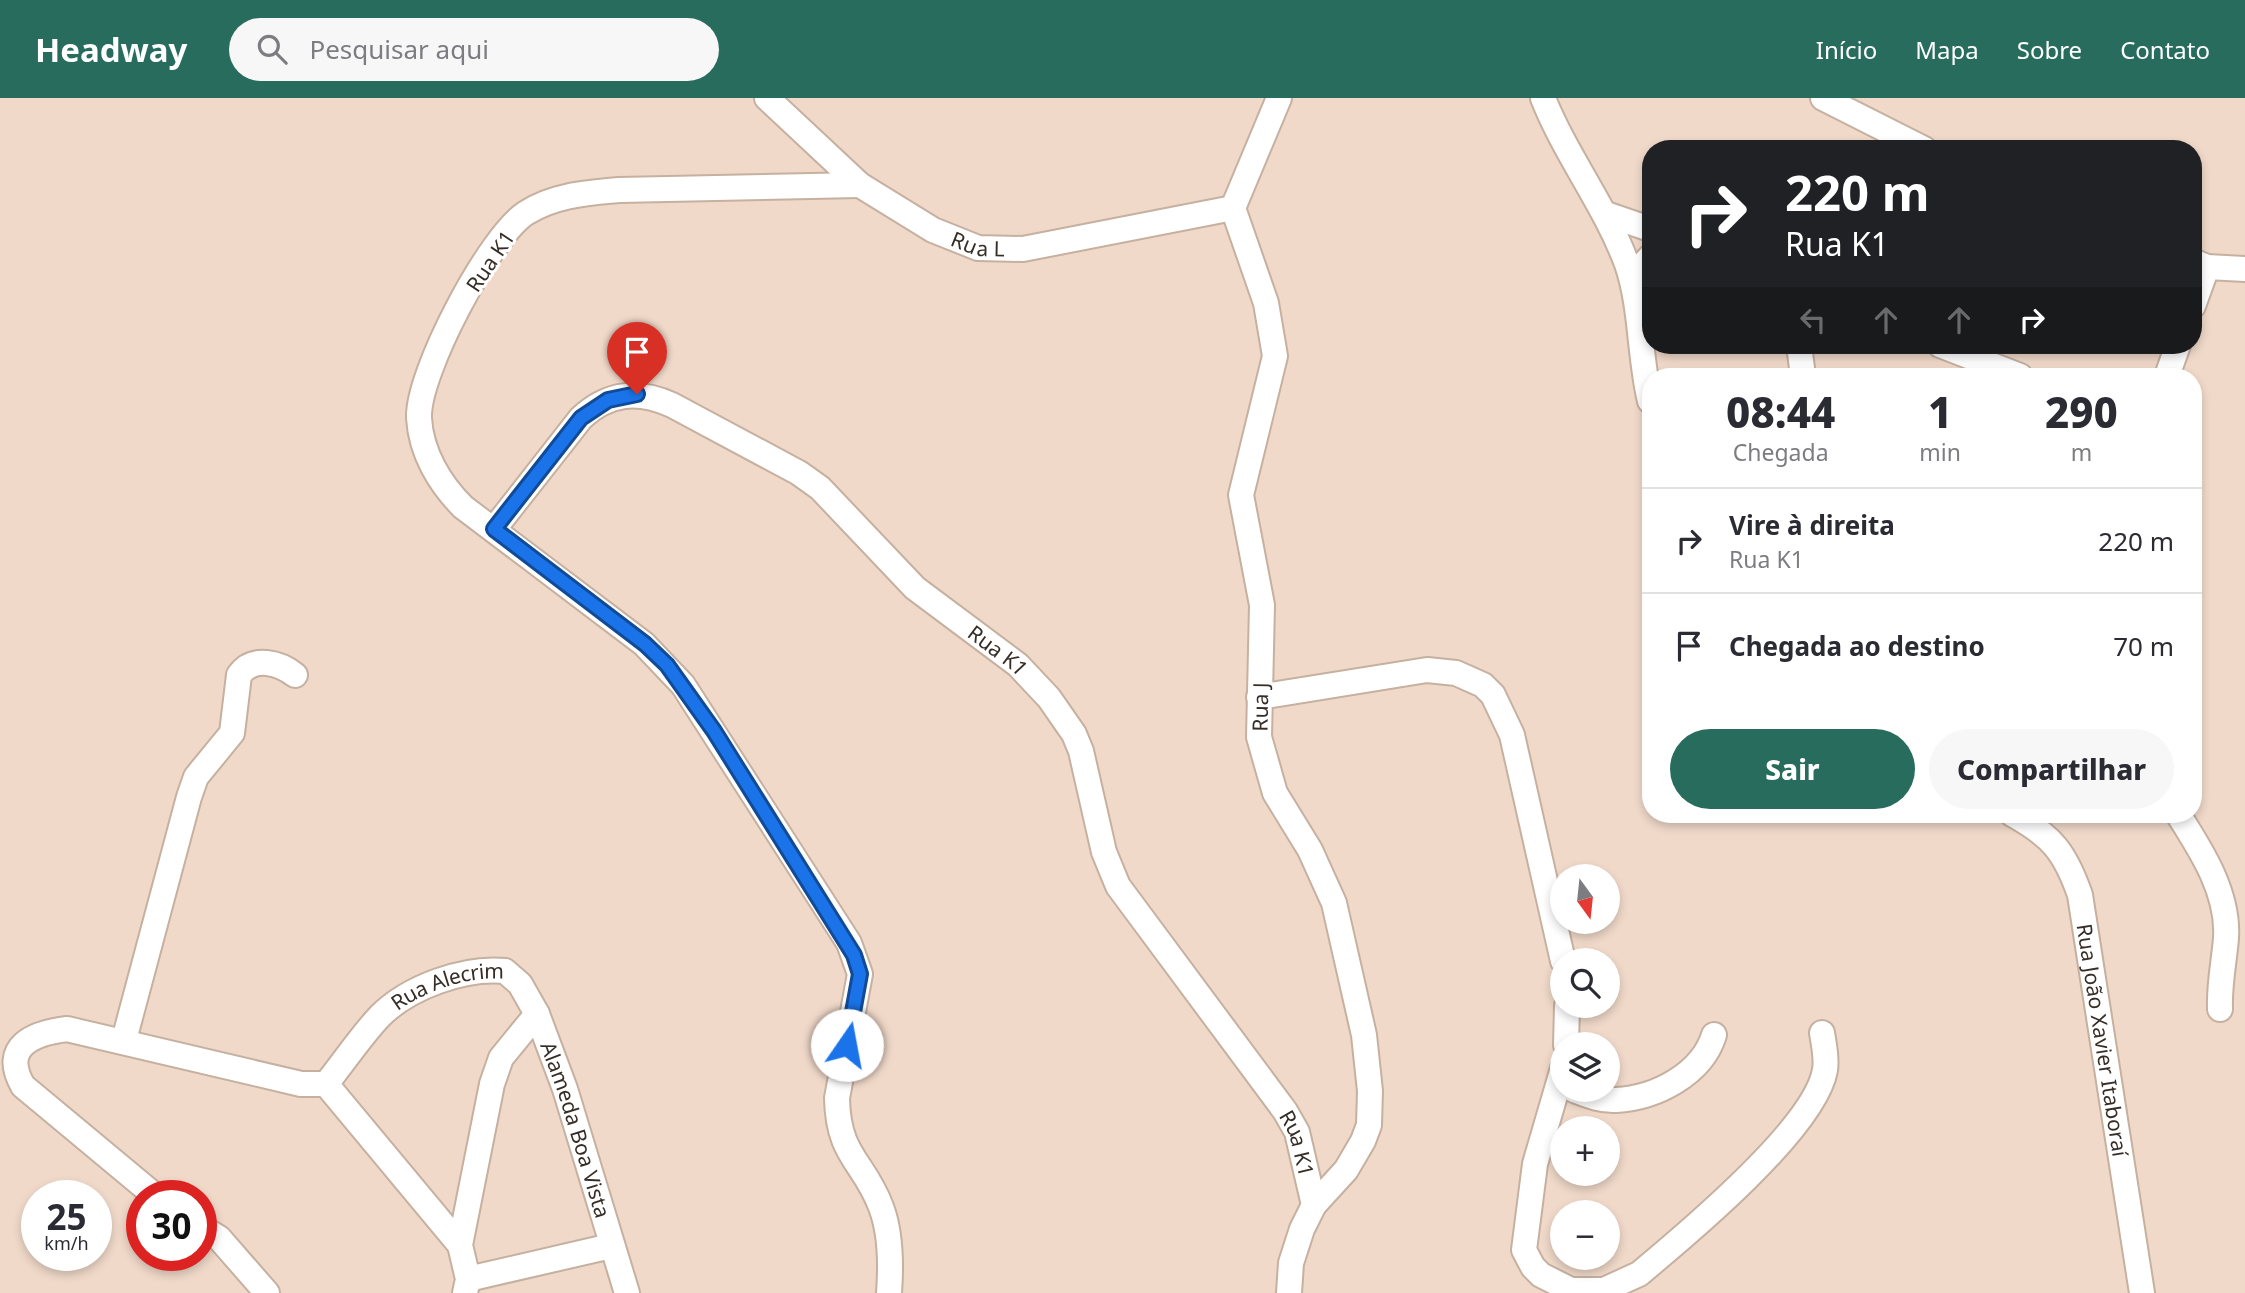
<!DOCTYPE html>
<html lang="pt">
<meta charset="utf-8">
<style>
:root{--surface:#fff;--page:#f7f7f7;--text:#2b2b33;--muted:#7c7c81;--line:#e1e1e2;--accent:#286c5e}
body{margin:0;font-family:"Noto Sans",sans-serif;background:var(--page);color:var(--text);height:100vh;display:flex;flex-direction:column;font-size:26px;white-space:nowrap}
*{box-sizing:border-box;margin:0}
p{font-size:23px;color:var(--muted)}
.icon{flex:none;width:38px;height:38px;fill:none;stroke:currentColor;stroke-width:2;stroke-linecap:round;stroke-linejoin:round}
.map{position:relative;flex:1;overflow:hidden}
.panel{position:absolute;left:1642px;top:270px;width:560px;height:455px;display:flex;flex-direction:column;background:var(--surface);border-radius:28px;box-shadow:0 4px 10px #0003}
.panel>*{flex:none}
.guide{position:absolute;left:1642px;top:42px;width:560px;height:214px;border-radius:28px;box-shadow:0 4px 10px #0003;background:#202124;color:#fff;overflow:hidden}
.needle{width:46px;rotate:165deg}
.fabs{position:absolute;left:1550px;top:766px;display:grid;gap:14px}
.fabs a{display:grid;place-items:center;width:70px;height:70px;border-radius:50%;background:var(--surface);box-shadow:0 4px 10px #0003;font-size:35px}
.speed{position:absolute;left:21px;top:1082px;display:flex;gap:14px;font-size:35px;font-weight:700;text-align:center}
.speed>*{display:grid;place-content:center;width:91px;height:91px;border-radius:50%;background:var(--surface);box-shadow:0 4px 10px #0003;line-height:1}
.speed small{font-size:18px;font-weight:400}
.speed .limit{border:10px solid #d22;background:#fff;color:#111}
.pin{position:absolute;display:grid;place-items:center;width:60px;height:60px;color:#fff;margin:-72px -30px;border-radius:50% 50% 50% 0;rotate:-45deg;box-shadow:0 0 7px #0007}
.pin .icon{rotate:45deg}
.me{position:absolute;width:77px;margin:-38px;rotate:12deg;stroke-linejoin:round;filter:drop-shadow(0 0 5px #0008)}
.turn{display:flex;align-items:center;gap:24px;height:147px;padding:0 28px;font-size:32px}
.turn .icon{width:91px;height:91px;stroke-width:2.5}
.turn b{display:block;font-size:49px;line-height:60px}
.lanes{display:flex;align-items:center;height:66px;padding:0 28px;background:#0003;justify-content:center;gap:35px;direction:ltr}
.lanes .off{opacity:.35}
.eta{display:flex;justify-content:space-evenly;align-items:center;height:119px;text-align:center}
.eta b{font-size:42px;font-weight:800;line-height:49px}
.action{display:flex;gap:14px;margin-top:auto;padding:14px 28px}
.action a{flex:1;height:80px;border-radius:42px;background:var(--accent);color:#fff;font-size:28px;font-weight:800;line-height:80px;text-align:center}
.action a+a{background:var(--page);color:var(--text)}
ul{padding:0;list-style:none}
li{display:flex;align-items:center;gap:21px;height:105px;padding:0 28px;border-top:2px solid var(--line)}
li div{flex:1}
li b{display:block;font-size:26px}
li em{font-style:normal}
header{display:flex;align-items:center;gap:42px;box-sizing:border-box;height:98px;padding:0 35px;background:var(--accent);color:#fff}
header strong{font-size:33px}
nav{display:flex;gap:38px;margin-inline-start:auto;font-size:24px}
.search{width:490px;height:63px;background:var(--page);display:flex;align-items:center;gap:18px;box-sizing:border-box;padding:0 24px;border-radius:38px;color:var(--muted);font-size:26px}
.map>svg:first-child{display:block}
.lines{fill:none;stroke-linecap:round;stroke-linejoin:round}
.minor-casing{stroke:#c6b0a0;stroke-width:28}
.minor{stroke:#fff;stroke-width:24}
.route-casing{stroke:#114b97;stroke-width:18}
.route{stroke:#1a73e8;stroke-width:12}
.labels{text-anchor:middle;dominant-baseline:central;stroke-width:6;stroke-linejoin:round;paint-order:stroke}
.street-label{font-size:21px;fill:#362d27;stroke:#fff}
</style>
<header>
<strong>Headway</strong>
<div class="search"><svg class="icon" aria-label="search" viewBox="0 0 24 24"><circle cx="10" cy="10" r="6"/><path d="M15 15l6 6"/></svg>Pesquisar aqui</div>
<nav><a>Início</a><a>Mapa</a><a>Sobre</a><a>Contato</a></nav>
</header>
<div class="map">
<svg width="2245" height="1195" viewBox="0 0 2245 1195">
<rect width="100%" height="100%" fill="#f0d9c9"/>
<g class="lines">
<defs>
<g id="minor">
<path id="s1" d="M 767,0 L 860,87 L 933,132 L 978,150 L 1023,151 L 1233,110"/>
<polyline points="1279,0 1233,110 1266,205 1275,258 1241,397 1262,507 1259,639 1275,695 1310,752 1334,805 1364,937 1370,993 1369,1027 1363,1043 1346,1072 1314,1107 1302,1131 1291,1165 1289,1195"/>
<path d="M 1543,0 C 1566,58 1605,107 1627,166 C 1642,210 1639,258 1650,303"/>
<polyline points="1823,0 1924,51"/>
<path d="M 860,87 L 619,92 C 587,95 554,97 526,115 C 489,139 417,276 419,320 C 421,355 440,386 463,409 L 644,546 L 683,587 L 849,845 L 860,876 L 837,1000 C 838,1059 864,1063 881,1109 C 891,1135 891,1168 889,1195"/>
<polyline points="1606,116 1650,131"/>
<polyline points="2193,163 2207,169 2245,171"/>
<polyline points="1634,190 1639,171 1650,159"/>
<polyline points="2193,208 2207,169"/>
<polyline points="1799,247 1803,278"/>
<polyline points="1940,247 2020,278"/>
<polyline points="2167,278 2178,247"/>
<path id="s2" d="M 494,431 L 581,320 C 609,294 638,292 672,307 L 799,375 L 820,390 L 915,490 L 1018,567 L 1049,600 L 1074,636 L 1081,653 L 1104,754 L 1118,788 L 1285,1013 L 1297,1034 L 1314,1107"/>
<polyline points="1259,599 1427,572 1456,575 1483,587 1493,597 1512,637 1563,863"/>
<path id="s3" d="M 2012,716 C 2052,738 2065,754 2080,797 L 2142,1195"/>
<path d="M 2178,716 C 2201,752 2229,795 2226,840 C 2224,865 2219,886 2220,911"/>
<path id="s4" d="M 537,916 L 565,991 L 627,1195"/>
<path d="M 124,942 L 189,699 L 196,679 L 232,635 L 239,577 C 253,557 280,565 295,577"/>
<polyline points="1566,947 1567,908"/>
<path d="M 1563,970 L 1535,1066 L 1524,1152 L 1533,1169 L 1541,1177 L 1571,1192 L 1604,1192 L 1639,1176 C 1686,1137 1815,1030 1825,972 C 1827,960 1824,947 1822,935"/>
<polyline points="326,986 460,1147"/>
<path d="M 1574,992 C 1587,997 1601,1003 1616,1002 C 1656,1000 1702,976 1714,937"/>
<path id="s5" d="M 154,1097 L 23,988 C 0,948 34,935 67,931 L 301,986 L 326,986 C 344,964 360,939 380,918 C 409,889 464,869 505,873 L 520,886 L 537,916 L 501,960 L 492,986 L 460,1147 L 468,1181 L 465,1195"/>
<polyline points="201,1129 219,1140 267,1195"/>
<polyline points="468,1181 611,1148"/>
</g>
</defs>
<!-- minor casing -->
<use href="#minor" class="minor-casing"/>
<!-- minor -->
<use href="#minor" class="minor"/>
</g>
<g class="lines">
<defs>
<polyline id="route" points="637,296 608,302 581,320 494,431 645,546 667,567 714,633 854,857 860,876 847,947"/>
</defs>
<!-- route casing -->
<use href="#route" class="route-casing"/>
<!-- route -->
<use href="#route" class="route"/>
</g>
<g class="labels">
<!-- street labels -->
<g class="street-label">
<text stroke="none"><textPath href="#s1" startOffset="261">Rua L</textPath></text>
<text transform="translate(490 163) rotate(-56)">Rua K1</text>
<text stroke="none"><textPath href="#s2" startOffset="651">Rua K1</textPath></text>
<text transform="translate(1260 609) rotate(-89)">Rua J</text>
<text stroke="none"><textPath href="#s5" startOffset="691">Rua Alecrim</textPath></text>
<text stroke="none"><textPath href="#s3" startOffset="256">Rua João Xavier Itaboraí</textPath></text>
<text stroke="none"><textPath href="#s4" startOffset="122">Alameda Boa Vista</textPath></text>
<text stroke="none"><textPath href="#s2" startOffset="1239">Rua K1</textPath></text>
</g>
</g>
</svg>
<div class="fabs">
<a><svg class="needle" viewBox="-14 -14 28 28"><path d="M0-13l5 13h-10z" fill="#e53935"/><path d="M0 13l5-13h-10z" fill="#7c7c81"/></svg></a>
<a><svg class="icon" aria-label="search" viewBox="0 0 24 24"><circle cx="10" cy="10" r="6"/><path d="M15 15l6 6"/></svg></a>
<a><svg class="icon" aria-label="layers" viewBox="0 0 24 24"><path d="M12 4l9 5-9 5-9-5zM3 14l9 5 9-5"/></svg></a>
<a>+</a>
<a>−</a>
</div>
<div class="speed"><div>25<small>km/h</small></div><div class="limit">30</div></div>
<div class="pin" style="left:637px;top:296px;background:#d93025"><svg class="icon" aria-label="arrive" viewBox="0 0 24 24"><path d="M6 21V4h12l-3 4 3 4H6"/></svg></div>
<svg class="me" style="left:847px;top:947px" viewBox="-20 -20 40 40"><circle r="19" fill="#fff"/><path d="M0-13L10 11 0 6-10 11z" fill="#1a73e8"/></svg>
<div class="guide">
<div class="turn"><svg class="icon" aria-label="right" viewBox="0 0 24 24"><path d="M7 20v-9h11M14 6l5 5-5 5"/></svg><div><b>220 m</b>Rua K1</div></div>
<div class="lanes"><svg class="icon off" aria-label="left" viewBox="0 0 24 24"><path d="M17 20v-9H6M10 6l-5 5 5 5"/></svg><svg class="icon off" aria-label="ahead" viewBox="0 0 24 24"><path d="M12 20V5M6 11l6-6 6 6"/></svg><svg class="icon off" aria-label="ahead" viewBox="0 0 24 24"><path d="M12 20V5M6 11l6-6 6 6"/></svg><svg class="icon" aria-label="right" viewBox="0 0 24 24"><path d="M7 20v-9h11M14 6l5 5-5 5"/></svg></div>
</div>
<section class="panel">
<div class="eta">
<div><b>08:44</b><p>Chegada</p></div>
<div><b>1</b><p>min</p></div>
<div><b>290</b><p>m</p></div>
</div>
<ul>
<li><svg class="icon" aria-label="right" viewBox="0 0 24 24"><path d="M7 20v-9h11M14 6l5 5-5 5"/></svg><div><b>Vire à direita</b><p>Rua K1</p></div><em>220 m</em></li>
<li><svg class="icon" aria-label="arrive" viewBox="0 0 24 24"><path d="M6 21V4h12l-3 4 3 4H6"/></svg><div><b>Chegada ao destino</b></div><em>70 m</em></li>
</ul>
<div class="action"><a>Sair</a><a>Compartilhar</a></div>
</section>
</div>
